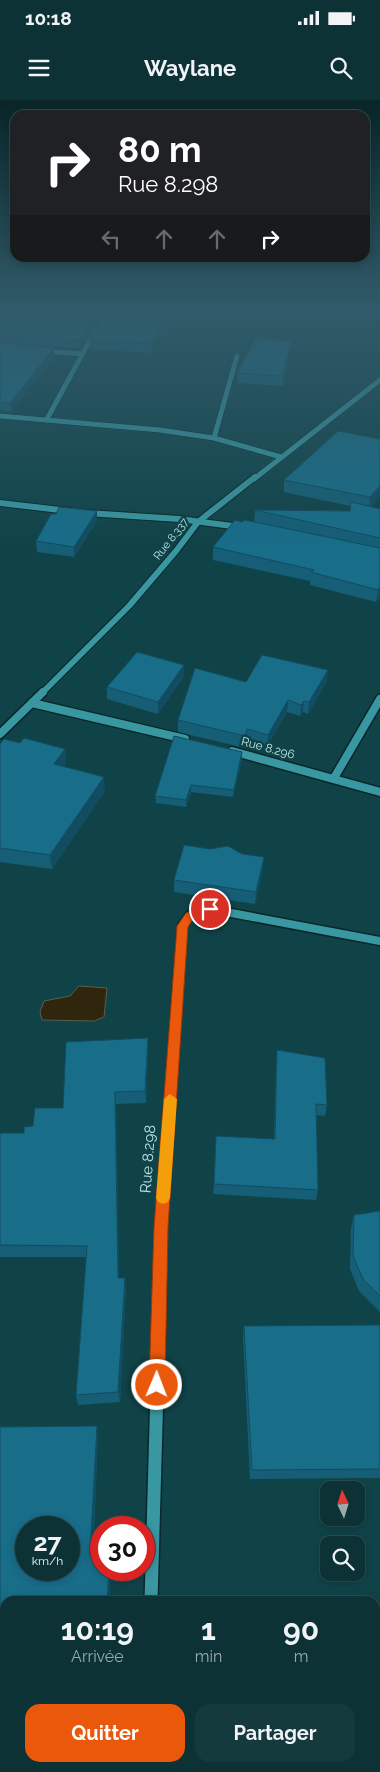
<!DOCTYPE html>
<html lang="fr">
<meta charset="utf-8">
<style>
:root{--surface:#0c3236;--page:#153a3e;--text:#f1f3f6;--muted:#9aaaad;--line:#2c4d51;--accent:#ea580c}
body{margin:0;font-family:Raleway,sans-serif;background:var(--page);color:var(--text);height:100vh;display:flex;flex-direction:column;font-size:19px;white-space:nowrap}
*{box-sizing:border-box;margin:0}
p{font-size:16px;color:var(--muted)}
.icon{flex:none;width:28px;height:28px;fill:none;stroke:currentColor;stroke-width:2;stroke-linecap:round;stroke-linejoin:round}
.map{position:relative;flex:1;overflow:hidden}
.sheet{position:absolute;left:0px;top:1496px;width:380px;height:176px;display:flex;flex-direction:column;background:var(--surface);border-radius:15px 15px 0 0;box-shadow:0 2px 8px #0003,0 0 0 1px var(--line)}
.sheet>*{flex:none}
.top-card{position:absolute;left:10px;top:10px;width:360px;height:152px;border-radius:15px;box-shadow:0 2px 8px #0003,0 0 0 1px var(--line);background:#202124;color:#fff;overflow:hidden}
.needle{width:32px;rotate:356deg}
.tools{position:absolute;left:320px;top:1381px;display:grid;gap:10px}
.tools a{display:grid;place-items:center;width:45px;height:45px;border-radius:10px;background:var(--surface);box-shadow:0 2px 8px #0003,0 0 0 1px var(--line);font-size:25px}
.speed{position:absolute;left:15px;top:1416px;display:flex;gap:10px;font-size:25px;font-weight:700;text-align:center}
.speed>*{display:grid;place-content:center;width:65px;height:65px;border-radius:50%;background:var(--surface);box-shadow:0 2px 8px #0003,0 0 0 1px var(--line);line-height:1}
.speed small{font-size:12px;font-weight:400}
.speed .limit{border:8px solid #d22;background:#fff;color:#111}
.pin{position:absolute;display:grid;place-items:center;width:42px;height:42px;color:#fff;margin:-21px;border:2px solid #fff;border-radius:50%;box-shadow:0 1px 5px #0007}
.me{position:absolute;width:55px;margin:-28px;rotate:1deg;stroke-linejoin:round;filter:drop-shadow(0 0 4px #0008)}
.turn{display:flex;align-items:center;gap:18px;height:105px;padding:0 25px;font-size:22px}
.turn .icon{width:65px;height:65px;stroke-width:2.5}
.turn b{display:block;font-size:35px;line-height:42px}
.lanes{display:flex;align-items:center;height:48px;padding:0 25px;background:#0003;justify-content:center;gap:25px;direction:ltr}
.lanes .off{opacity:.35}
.eta{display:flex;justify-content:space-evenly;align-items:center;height:85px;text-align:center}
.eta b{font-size:30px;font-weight:700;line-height:35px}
.button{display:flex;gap:10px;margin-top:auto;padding:10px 25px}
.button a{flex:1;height:58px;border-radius:15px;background:var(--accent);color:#fff;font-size:20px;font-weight:700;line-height:58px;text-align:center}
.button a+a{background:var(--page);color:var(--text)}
.status{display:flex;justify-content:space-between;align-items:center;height:35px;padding:0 25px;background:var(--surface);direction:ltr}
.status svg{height:14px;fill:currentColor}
header{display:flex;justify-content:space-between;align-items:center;height:65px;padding:0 25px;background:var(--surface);font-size:22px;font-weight:700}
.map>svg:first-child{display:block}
.water{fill:#30260e;stroke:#595e4f}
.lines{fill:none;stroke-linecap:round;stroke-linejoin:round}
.minor-far4-casing{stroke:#09272a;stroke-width:6}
.minor-far3-casing{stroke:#09272a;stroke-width:8}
.minor-far2-casing{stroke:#09272a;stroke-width:11}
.minor-far1-casing{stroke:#09272a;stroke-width:12}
.minor-casing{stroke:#09272a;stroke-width:16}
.minor-far4{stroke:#3997a1;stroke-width:5}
.minor-far3{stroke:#3997a1;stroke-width:6}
.minor-far2{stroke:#3997a1;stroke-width:8}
.minor-far1{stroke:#3997a1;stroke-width:10}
.minor{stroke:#3997a1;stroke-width:13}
.wall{fill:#155e76}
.shaded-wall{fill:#114c60}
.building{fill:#186d89;stroke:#114c60;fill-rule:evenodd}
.route{fill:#ea580c;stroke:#983908}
.slow{fill:#f59e0b}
.labels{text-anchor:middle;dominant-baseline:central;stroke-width:5;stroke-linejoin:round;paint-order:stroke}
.far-street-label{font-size:11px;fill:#b8e2e7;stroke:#104348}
.street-label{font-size:12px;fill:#b8e2e7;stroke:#104348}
.near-street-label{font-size:15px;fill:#b8e2e7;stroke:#104348}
</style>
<div class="status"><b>10:18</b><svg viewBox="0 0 49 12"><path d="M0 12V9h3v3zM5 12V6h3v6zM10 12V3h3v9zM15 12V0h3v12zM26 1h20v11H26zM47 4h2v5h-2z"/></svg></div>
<header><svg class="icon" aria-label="menu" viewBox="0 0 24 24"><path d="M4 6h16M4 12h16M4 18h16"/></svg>Waylane<svg class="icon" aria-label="search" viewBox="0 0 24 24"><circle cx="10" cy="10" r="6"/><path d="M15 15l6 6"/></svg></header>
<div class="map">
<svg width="380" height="1672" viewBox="0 0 380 1672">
<rect width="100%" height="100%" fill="#104348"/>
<!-- water -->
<polygon class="water" points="79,886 107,888 104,917 94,921 42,920 40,912 44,901 70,896"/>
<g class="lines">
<defs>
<g id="minor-far4">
<polyline points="45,251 82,254"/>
<polyline points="0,316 160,330 214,338 281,357"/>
<polyline points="47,319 95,231"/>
<polyline points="214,338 237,256"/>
<polyline points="254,379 380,280"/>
</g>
<g id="minor-far3">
<polyline points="0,403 69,411"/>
<polyline points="87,413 179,419 240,427"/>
<polyline points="42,593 129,506 176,451 198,422 255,377"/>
</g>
<g id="minor-far2">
<polyline points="32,603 185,639"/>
<polyline points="0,634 43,592"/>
<polyline points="232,651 380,692"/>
<polyline points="334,678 380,599"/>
<polyline points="179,868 182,826 190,815 210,809 380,841"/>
</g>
<polyline id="minor-far1" points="158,1221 161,1127 179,867"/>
<g id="minor">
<polyline points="151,1501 159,1219"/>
<polyline points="0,1670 53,1668"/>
</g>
</defs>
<!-- minor-far4 casing -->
<use href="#minor-far4" class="minor-far4-casing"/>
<!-- minor-far3 casing -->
<use href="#minor-far3" class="minor-far3-casing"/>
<!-- minor-far2 casing -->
<use href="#minor-far2" class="minor-far2-casing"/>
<!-- minor-far1 casing -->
<use href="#minor-far1" class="minor-far1-casing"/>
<!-- minor casing -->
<use href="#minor" class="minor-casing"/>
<!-- minor-far4 -->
<use href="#minor-far4" class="minor-far4"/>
<!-- minor-far3 -->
<use href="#minor-far3" class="minor-far3"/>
<!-- minor-far2 -->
<use href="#minor-far2" class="minor-far2"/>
<!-- minor-far1 -->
<use href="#minor-far1" class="minor-far1"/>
<!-- minor -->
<use href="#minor" class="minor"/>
</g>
<!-- wall -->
<g class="wall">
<polygon points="0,211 16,212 18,211 170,211 151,253 90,249 89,240 103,214 102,213 98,215 80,248 36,246 55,256 12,312 0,310"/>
<polygon points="290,250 283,286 237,283 237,273"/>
<polygon points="380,339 380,396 371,407 380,409 380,497 376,502 310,485 310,481 213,460 213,447 242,422 254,422 255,410 350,411 350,406 284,392 284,380"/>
<polygon points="97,411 97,421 74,457 37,452 36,441 56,414"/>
<polygon points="184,576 158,614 107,599 107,587"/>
<polygon points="327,581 308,614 303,612 300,616 287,612 267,646 246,641 245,648 178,632 178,620 246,582"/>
<polygon points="20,643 65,649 66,663 64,666 105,691 52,769 0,762 0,644"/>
<polygon points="242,659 233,697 191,692 186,707 156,703 155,696"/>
<polygon points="242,754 263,769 255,804 174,792 174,780"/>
<polygon points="148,938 148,951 146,1003 116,1004 119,1178 126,1189 120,1302 78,1305 76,1295 87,1157 0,1157 0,1033 24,1033 33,1026 63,1008"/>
<polygon points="277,950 327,1005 325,1016 316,1015 318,1090 316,1100 213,1094 214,1084 274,1039 276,962"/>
<polygon points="380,1111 380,1212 359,1191 350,1169 351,1128 354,1115"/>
<polygon points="380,1225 380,1378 250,1379 243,1237 244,1226"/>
<polygon points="0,1327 98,1336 93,1456 101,1470 111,1470 109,1501 5,1501 5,1618 0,1619"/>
<polygon points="379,1514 380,1514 380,1672 356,1672 355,1668 375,1668 376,1530 375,1520"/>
</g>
<!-- shaded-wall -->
<g class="shaded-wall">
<polygon points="96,211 102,211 102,213 98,215 80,248 80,240"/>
<polygon points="166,211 170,211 151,253 151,244"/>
<polygon points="291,241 290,250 283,286 283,276"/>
<polygon points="54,248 55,256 12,312 10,303"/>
<polygon points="380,386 380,396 369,409 370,397"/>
<polygon points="97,411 97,421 74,457 74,447"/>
<polygon points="380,487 380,497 376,502 378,490"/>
<polygon points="184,565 184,576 158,614 158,602"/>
<polygon points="328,570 327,581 308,614 309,602"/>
<polygon points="288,600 287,612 267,646 268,635"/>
<polygon points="304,601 303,612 300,616 301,605"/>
<polygon points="247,629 246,641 245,648 245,636"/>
<polygon points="65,649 66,663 56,678 54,664"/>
<polygon points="242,652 242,659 233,697 234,690"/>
<polygon points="104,677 105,691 52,769 50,755"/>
<polygon points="191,685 191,692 186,707 186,700"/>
<polygon points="264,757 263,769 255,804 256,792"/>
<polygon points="148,938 148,951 146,1003 145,991"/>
<polygon points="115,992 116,1004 119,1189 118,1178"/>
<polygon points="125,1178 126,1189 120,1302 118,1292"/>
<polygon points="97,1326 98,1336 92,1464 90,1456"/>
<polygon points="109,1470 111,1470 109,1501 107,1501"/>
</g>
<!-- building -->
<g class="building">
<polygon points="0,211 16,212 18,211 96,211 80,240 0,236"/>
<polygon points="105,211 166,211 151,244 89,240"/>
<polygon points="256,238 291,241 283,276 237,273"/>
<polygon points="0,243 54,248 10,303 0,302"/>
<polygon points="338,331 380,339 380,386 370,397 284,380"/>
<polygon points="351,402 380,409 380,438 255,410 350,411"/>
<polygon points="59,407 97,411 74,447 36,441 51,414 56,414"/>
<polygon points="235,420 242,422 245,420 380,448 380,487 378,490 311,472 314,470 213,447"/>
<polygon points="137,552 184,565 158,602 107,587"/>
<polygon points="262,555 328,570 309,602 304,601 301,605 288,600 268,635 247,629 245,636 178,620 195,568 246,582"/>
<polygon points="174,636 242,652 234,690 191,685 186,700 155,696"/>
<polygon points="24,638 65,649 54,664 104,677 50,755 0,748 0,644 4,639 20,643"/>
<polygon points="184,745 210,749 228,746 242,754 264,757 256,792 174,780"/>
<polygon points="148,938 145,991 115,992 118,1178 125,1178 118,1292 76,1295 87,1146 0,1145 0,1033 24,1033 24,1027 33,1026 35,1008 63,1008 66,942"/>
<polygon points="277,950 325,958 327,1005 316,1004 318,1090 214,1084 216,1036 275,1039"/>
<polygon points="380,1111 380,1196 363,1179 353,1156 354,1115"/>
<polygon points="380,1225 380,1369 252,1370 244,1226"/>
<path d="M 97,1326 L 90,1456 L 101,1456 L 101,1470 L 109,1470 L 107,1501 L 5,1501 L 5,1613 L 0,1613 L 0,1327 ZM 26,1428 L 69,1428 L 69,1470 L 26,1470 Z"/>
<polygon points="380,1529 380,1672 361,1672 360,1668 375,1668 375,1530"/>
</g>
<!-- sky -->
<linearGradient id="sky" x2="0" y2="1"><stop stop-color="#092528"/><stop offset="0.47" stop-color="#315b6a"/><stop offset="1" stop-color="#315b6a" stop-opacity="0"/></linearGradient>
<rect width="380" height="445" fill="url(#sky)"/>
<!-- route -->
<polygon class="route" points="210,805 214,806 214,812 194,818 188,827 168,1127 165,1285 163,1290 157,1292 152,1290 149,1285 154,1127 177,826 186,813"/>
<!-- slow -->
<polygon class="slow" points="170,994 177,999 170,1098 168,1102 163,1104 158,1102 156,1098 164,999"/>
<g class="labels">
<!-- far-street labels -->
<g class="far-street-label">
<text transform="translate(171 439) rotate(-52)">Rue 8.337</text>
</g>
<!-- street labels -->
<g class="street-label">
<text transform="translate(268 648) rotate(15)">Rue 8.296</text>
</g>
<!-- near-street labels -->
<g class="near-street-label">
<text transform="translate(148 1059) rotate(-86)">Rue 8.298</text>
</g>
</g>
</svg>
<div class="tools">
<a><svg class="needle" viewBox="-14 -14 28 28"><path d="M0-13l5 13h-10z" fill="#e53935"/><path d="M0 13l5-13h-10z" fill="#9aaaad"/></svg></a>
<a><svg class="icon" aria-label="search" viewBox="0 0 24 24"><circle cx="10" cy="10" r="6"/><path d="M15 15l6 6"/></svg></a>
</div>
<div class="speed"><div>27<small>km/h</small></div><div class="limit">30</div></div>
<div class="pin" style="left:210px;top:809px;background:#d93025"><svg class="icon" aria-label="arrive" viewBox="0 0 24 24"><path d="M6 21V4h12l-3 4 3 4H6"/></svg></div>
<svg class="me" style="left:157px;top:1285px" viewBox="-20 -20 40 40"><circle r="17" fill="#ea580c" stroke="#fff" stroke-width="3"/><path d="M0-11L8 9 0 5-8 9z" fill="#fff"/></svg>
<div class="top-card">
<div class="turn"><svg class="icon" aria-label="right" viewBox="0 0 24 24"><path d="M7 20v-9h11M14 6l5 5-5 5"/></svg><div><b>80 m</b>Rue 8.298</div></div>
<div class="lanes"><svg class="icon off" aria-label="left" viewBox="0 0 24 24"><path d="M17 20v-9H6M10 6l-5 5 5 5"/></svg><svg class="icon off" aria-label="ahead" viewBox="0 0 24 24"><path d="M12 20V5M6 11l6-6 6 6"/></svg><svg class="icon off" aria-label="ahead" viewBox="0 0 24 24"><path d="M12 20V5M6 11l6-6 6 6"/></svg><svg class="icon" aria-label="right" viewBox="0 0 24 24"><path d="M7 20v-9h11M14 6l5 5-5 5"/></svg></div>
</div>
<section class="sheet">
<div class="eta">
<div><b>10:19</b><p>Arrivée</p></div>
<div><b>1</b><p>min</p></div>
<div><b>90</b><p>m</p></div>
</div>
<div class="button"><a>Quitter</a><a>Partager</a></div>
</section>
</div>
